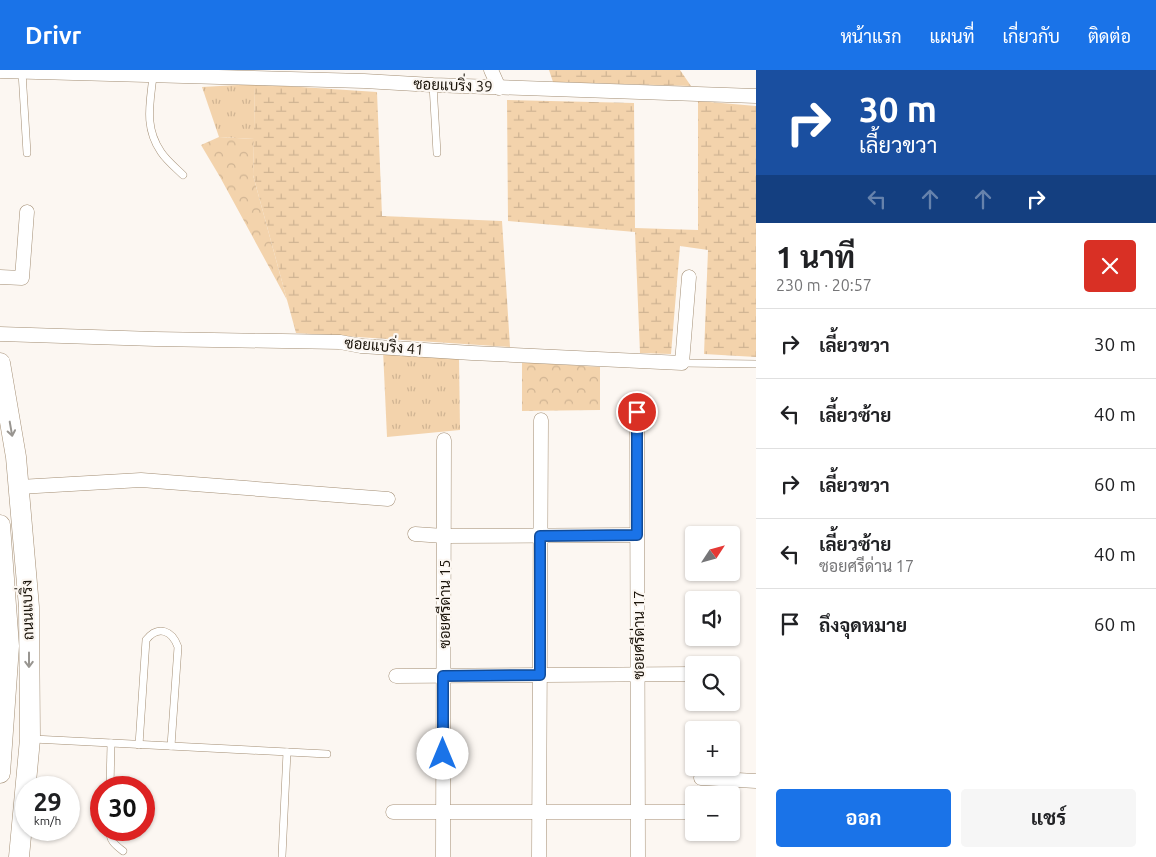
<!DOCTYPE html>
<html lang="th">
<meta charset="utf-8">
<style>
:root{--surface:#fff;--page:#f6f6f6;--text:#202124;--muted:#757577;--line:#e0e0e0;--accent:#1a73e8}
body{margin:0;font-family:Ubuntu,Sarabun,sans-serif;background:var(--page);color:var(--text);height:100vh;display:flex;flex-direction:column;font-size:19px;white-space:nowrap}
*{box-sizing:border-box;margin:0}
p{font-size:16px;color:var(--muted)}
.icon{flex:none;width:28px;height:28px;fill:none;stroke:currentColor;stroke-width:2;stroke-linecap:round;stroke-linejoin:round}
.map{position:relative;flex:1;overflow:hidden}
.details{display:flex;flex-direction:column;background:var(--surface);width:400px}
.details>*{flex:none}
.hud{background:#1a4fa0;color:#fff;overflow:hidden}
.needle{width:32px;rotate:54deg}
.tools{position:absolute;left:685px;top:456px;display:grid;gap:10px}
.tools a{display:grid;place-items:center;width:55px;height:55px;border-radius:5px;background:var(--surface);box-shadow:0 1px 4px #0004;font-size:25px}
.speed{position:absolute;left:15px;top:706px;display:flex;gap:10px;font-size:25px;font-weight:700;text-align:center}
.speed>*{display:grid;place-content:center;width:65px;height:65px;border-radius:50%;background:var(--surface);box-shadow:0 1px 4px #0004;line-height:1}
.speed small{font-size:12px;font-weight:400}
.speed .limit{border:8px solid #d22;background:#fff;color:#111}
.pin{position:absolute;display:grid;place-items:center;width:42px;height:42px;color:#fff;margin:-21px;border:2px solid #fff;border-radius:50%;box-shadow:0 1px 5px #0007}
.me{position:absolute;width:55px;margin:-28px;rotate:0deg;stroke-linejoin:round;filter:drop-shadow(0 0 4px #0008)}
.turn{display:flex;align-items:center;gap:18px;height:105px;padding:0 20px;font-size:22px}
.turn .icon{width:65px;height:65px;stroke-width:2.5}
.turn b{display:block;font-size:35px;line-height:42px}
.lanes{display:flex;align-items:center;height:48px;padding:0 20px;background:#0003;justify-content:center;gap:25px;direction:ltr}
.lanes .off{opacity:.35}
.round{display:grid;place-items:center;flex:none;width:52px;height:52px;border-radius:5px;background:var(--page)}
.summary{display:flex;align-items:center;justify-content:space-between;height:85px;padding:0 20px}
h1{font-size:30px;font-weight:700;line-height:38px}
.cta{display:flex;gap:10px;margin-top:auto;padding:10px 20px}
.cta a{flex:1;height:58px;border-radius:5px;background:var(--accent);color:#fff;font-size:20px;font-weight:700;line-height:58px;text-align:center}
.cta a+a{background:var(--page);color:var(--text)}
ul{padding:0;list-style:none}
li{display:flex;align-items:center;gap:15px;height:70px;padding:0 20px;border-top:1px solid var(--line)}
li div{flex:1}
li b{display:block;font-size:19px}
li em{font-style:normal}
header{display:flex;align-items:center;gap:30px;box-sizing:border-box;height:70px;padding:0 25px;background:var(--accent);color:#fff}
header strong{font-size:24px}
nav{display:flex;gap:28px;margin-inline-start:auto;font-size:18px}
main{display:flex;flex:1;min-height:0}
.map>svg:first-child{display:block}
.grass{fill:url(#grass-tufts)}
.forest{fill:url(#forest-crowns)}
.wetland{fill:url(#wetland-marsh)}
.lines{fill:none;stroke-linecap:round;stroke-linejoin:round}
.lane-casing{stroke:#a38e74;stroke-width:8}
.street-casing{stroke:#a38e74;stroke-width:15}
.secondary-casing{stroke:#a38e74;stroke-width:21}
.lane{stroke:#fff;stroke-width:7}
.street{stroke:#fff;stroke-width:14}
.secondary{stroke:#fff;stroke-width:20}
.oneway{stroke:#989590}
.route-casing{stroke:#114b97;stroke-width:12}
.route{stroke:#1a73e8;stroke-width:9}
.labels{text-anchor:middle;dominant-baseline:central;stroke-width:4.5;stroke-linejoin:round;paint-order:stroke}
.street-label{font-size:15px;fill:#1a1309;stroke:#fcf7f2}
</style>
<header>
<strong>Drivr</strong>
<nav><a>หน้าแรก</a><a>แผนที่</a><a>เกี่ยวกับ</a><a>ติดต่อ</a></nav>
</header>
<main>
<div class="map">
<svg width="756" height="787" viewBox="0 0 756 787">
<defs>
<pattern id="grass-tufts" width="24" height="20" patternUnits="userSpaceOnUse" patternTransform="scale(1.25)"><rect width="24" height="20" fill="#f3d3ac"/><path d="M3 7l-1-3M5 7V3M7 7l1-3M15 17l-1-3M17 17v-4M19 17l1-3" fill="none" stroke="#d0b493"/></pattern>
<pattern id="forest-crowns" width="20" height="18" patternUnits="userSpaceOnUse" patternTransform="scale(1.25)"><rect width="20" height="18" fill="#f3d3ac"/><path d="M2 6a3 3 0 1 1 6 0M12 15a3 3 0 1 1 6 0" fill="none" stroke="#d0b493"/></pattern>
<pattern id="wetland-marsh" width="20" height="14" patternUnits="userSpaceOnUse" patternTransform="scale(1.25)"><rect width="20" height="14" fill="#f3d3ac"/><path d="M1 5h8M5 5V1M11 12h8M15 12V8" fill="none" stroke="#d0b493"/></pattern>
</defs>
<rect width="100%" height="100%" fill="#fcf7f2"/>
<!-- grass -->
<g class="grass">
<polygon points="255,14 254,69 219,67 202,17"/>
<polygon points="383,280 459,286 460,360 387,367"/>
</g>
<!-- forest -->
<g class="forest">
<polygon points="219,67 254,69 253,105 287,230 220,107 201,75"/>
<polygon points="522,292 600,297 600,340 522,341"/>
</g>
<!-- wetland -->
<g class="wetland">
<polygon points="549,0 680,0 691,16 553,12"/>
<polygon points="255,14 377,22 382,146 502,151 510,277 296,263 253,105"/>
<polygon points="507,30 634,33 635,158 698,160 698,31 756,36 756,287 704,284 708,180 680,176 671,284 640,283 635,162 508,151"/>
</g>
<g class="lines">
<defs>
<g id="lane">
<polyline points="22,2 27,83"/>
<path d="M 153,6 C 150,34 144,57 161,82 C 167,91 176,98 183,105"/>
<polyline points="433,15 437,83"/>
<polyline points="682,293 756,294"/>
<polyline points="33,669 327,684"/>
<path d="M 139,675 L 146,570 C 158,555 172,560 178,577 L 171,676"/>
<polyline points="110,718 111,673"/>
<path d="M 110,760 C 109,770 115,775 123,781"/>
<polyline points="282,786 287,682"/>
</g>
<g id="street">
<polyline points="491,0 499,18"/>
<polyline points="0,1 364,11 433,15 756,26"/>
<polyline points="0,207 22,208 27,142"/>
<polyline points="0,264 155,269 340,272 361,276 472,283 682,293 689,207"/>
<polyline points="637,342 638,787"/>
<polyline points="19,417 141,410 388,429"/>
<polyline points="415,464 444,466 637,465"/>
<polyline points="396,606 694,604"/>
<polyline points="701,708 756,711"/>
<polyline points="393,742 690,742"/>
<polyline points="443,787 444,370"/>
<polyline points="539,787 541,350"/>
</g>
<g id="secondary">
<polyline points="0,293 16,387 29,537 30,669 19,787"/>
<polyline points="0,455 9,576 0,703"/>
</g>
</defs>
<!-- lane casing -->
<use href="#lane" class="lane-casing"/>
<!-- street casing -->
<use href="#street" class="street-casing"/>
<!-- secondary casing -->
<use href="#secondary" class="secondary-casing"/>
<!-- lane -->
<use href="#lane" class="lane"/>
<!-- street -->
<use href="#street" class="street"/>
<!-- secondary -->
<use href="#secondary" class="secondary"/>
</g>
<!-- one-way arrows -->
<defs><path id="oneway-shaft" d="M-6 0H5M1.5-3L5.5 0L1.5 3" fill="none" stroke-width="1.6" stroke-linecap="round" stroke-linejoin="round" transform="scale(1.25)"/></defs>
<g class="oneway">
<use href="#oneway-shaft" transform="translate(11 359) rotate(80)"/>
<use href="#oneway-shaft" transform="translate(29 590) rotate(90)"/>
</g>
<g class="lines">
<defs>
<polyline id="route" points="443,684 443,606 540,605 540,466 637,465 637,342"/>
</defs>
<!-- route casing -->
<use href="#route" class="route-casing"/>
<!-- route -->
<use href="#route" class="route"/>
</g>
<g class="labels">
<!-- street labels -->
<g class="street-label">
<text transform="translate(453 15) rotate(2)">ซอยแบริ่ง 39</text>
<text transform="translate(384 276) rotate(5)">ซอยแบริ่ง 41</text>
<text transform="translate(444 534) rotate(-90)">ซอยศรีด่าน 15</text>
<text transform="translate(27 540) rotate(-92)">ถนนแบริ่ง</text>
<text transform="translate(638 565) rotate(-90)">ซอยศรีด่าน 17</text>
</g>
</g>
</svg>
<div class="tools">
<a><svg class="needle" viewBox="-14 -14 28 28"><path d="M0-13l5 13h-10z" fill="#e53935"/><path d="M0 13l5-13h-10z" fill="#757577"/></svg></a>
<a><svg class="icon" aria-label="sound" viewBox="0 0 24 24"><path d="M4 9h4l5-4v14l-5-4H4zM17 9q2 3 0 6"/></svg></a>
<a><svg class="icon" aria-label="search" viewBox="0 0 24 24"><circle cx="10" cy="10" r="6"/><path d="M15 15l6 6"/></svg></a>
<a>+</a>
<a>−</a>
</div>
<div class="speed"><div>29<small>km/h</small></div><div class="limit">30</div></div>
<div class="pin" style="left:637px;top:342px;background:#d93025"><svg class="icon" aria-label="arrive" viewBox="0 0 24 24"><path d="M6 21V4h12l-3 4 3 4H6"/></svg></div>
<svg class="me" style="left:443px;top:684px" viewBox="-20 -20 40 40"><circle r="19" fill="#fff"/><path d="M0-13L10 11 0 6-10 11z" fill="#1a73e8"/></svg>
</div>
<section class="details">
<div class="hud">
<div class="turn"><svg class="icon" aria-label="right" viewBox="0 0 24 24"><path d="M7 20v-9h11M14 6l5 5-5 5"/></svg><div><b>30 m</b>เลี้ยวขวา</div></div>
<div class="lanes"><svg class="icon off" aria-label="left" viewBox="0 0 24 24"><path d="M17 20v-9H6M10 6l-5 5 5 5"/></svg><svg class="icon off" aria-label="ahead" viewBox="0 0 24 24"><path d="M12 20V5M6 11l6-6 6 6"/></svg><svg class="icon off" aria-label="ahead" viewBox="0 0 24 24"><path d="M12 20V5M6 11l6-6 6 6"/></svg><svg class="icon" aria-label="right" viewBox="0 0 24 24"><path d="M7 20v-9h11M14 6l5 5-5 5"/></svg></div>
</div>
<div class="summary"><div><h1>1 นาที</h1><p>230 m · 20:57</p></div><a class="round" style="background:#d93025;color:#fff"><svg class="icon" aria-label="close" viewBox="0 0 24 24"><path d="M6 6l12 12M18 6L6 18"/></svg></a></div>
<ul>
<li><svg class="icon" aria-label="right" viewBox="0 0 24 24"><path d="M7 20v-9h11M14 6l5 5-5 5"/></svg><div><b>เลี้ยวขวา</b></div><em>30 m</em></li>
<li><svg class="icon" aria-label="left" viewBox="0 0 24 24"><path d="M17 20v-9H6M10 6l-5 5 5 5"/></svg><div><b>เลี้ยวซ้าย</b></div><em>40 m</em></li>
<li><svg class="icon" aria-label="right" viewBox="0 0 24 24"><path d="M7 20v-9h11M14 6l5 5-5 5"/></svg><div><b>เลี้ยวขวา</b></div><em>60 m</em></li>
<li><svg class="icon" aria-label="left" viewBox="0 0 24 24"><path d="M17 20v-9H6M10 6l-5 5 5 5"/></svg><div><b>เลี้ยวซ้าย</b><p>ซอยศรีด่าน 17</p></div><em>40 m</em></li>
<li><svg class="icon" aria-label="arrive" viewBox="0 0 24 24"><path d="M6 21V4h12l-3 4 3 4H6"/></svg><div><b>ถึงจุดหมาย</b></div><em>60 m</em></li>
</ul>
<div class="cta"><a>ออก</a><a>แชร์</a></div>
</section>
</main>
